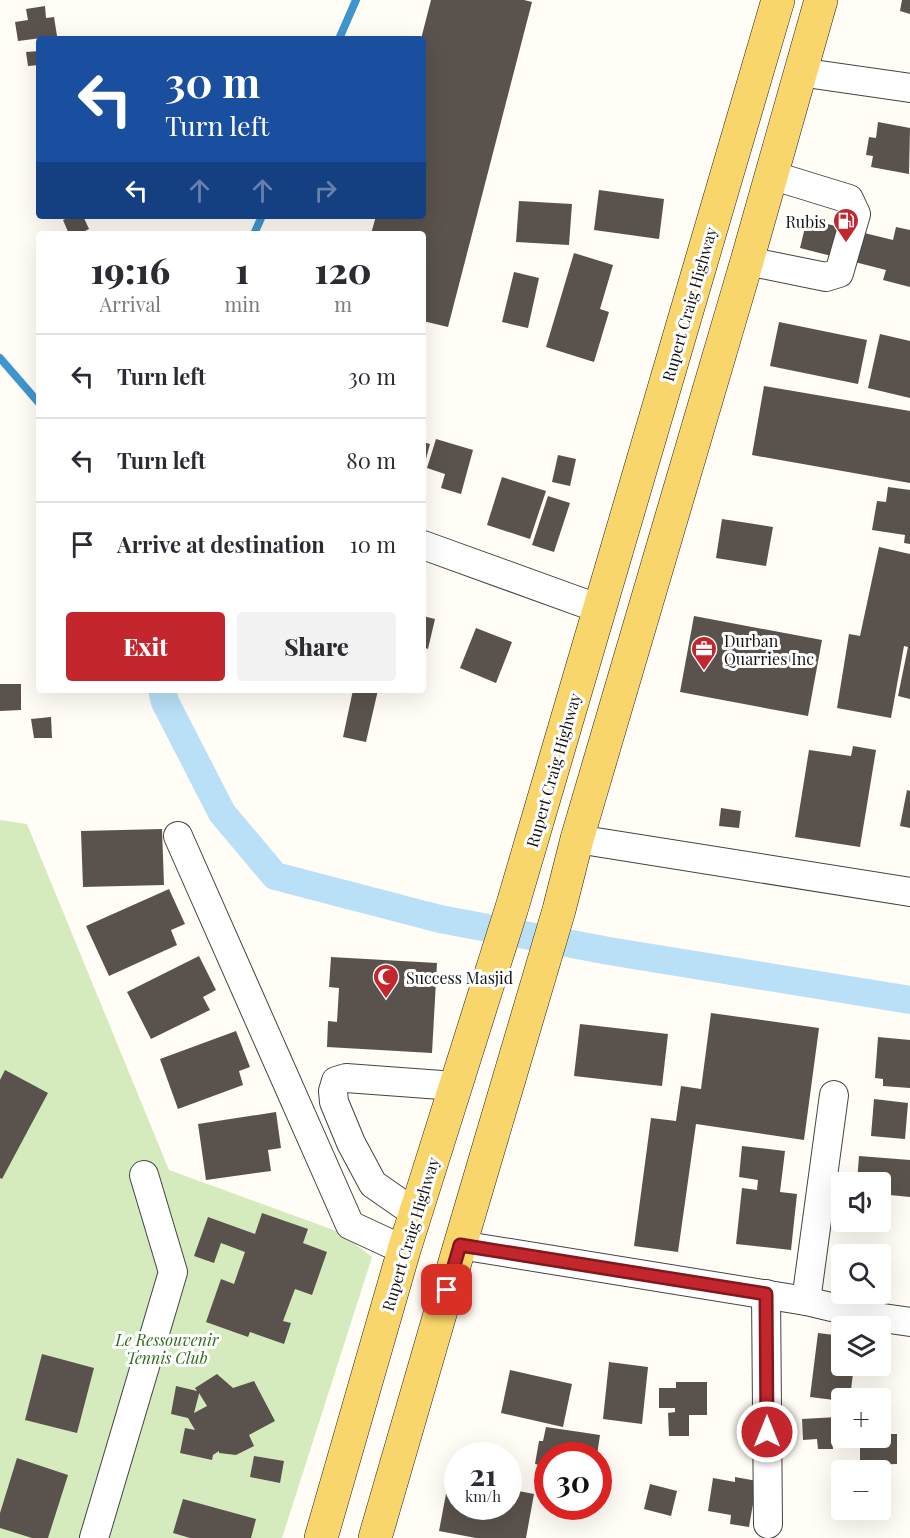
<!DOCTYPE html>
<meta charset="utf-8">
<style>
:root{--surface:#fff;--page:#f2f2f3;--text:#2b2b33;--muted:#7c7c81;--line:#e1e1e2;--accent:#c4262e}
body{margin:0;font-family:"Playfair Display",serif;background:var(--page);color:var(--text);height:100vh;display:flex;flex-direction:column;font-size:22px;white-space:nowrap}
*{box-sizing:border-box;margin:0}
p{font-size:20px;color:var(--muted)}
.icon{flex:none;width:33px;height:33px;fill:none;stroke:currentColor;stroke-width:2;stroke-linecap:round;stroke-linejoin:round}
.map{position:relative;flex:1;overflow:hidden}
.panel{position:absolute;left:36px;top:231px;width:390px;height:462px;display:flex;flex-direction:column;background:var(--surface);border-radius:6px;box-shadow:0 6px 24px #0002}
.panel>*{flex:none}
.top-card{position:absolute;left:36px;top:36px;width:390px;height:183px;border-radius:6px;box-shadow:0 6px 24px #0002;background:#1a4fa0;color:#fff;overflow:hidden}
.buttons{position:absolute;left:831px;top:1172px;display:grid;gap:12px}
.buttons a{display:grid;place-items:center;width:60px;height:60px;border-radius:6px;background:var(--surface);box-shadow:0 6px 24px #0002;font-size:30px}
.speed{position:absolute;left:444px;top:1442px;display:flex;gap:12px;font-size:30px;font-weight:700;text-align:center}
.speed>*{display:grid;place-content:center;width:78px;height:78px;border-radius:50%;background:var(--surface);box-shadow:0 6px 24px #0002;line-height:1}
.speed small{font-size:15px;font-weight:400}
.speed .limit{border:9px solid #d22;background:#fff;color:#111}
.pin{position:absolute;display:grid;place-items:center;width:51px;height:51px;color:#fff;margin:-26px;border-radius:12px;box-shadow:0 3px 9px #0006}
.me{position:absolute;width:66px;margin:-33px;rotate:0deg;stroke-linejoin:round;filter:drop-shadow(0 0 4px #0008)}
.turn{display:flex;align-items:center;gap:21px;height:126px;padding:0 30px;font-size:27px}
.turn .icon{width:78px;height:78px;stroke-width:2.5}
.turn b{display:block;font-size:42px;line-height:51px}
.lanes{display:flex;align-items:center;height:57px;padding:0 30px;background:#0003;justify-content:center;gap:30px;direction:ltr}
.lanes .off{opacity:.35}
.eta{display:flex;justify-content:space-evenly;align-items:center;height:102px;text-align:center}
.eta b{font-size:36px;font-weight:800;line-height:42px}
.action{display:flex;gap:12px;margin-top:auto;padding:12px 30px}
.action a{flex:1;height:69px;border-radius:6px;background:var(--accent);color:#fff;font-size:24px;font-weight:800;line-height:69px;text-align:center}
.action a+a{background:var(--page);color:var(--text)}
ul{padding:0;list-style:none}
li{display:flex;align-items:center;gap:18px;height:84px;padding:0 30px;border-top:2px solid var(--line)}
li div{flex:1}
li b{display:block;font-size:22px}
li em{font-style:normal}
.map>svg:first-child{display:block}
.green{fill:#d5ebbd}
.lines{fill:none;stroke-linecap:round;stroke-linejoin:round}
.stream{stroke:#3f96cf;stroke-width:8}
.canal{stroke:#b9e0f7;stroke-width:28}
.building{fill:#5a524d;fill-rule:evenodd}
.minor-casing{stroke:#444;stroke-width:30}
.major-casing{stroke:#222;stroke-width:34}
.minor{stroke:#fff;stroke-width:28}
.major{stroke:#f9d66b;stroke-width:33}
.route-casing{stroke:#7f191e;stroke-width:15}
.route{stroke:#c4262e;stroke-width:10}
.labels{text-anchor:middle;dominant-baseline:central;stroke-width:6;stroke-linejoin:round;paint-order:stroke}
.poi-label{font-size:16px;fill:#111;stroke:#fff;text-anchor:start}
.street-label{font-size:16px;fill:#111;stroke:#fff}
.park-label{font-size:16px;font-style:italic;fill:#2f6b1f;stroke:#fff}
</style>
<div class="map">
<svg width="910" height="1538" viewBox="0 0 910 1538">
<rect width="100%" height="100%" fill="#fffdf5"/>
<!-- green -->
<polygon class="green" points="0,820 27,824 169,1170 339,1232 372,1257 282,1538 0,1538"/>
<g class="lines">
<!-- stream -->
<g class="stream">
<polyline points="339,39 356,0"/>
<polyline points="254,234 262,216"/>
<polyline points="0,358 39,403"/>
</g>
<!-- canal -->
<polyline class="canal" points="162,690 165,702 222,813 275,876 440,919 609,951 910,1000"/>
</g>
<!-- building -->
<g class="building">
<polygon points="431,0 524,0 532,2 448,327 423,321 423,234 371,234 376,216 423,216 423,39 421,39"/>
<polygon points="902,0 910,0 910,14 900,11"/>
<polygon points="45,6 46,18 54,17 57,36 18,41 15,22 28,20 26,9"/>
<polygon points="39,51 39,65 28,66 26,52"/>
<polygon points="878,122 910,128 909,174 871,167 873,156 866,155 869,137 876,138"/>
<polygon points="599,190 664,199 659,239 594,230"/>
<polygon points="519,201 572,204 569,245 516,242"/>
<polygon points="72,216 83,216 89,229 79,234 69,234 63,220"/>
<polygon points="807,219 893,240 896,227 910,230 910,287 883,280 886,270 800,248"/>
<polygon points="574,253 613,265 600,309 609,312 594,362 546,347"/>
<polygon points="514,272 539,278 528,328 502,322"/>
<polygon points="779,322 867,340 858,384 770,366"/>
<polygon points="880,334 910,341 910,398 868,388"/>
<polygon points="764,386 910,411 910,483 752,455"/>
<polygon points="436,439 473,450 461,494 441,488 445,474 427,468"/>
<polygon points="423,442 430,444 424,466 423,466"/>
<polygon points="558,455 576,459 570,486 552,482"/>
<polygon points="502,477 546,491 530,539 487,525"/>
<polygon points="888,487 910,490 910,544 904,543 905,535 872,530 877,501 886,502"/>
<polygon points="548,496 570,503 554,552 532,545"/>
<polygon points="722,519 773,527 766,566 716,558"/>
<polygon points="879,547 910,554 910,699 898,696 908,647 904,646 891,718 837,708 849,634 860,636"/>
<polygon points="423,616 435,619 428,649 423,647"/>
<polygon points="694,616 822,640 808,716 680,692"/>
<polygon points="476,628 512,642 496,683 460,668"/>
<polygon points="0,684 21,684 21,710 0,711"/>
<polygon points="353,690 378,690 366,742 343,737"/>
<polygon points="51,717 52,738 34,738 31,719"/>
<polygon points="853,746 876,750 860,847 795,837 809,750 851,756"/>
<polygon points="907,790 910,791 910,828 900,826"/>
<polygon points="721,808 741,811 739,828 719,826"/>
<polygon points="162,829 164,885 83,887 81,831"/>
<polygon points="169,889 185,924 171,930 177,945 109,976 86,926"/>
<polygon points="199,956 216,990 203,997 210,1010 151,1039 127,992"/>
<polygon points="331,957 437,963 432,1053 327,1047 328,1021 337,1022 339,988 329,987"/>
<polygon points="711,1013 819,1028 804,1140 696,1124 678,1252 634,1246 651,1118 676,1121 681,1086 701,1089"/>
<polygon points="580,1024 668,1034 662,1086 574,1076"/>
<polygon points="236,1031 250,1067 239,1071 243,1085 178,1109 160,1059"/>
<polygon points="878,1037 910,1040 910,1088 883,1086 883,1079 875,1078"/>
<polygon points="5,1070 48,1093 2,1179 0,1178 0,1080"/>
<polygon points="874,1099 908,1103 905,1139 871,1136"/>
<polygon points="276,1112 281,1148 268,1150 271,1171 206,1180 198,1124"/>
<polygon points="742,1146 785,1151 780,1192 797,1194 791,1250 736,1244 742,1188 757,1190 758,1180 739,1177"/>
<polygon points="859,1156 910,1160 910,1197 880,1194 880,1182 857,1182"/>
<polygon points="262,1213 308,1229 303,1243 327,1252 312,1295 295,1289 283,1321 291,1323 284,1344 250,1332 248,1337 206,1322 221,1279 234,1284 245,1252 221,1243 214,1263 194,1256 208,1217 255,1234"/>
<polygon points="818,1333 842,1336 842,1365 854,1365 850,1398 842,1398 842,1401 810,1397"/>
<polygon points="42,1354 94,1368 77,1433 25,1420"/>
<polygon points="609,1362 648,1367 642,1424 603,1419"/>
<polygon points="510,1370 572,1384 563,1427 501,1413"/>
<path d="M 217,1374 L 233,1388 L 254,1381 L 275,1421 L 249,1435 L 254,1446 L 236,1455 L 219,1453 L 219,1451 L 213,1455 L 212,1460 L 180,1453 L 185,1428 L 195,1430 L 188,1418 L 171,1414 L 176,1386 L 197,1391 L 195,1388 ZM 199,1393 L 207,1406 L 194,1413 L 199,1394 Z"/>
<polygon points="676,1382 707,1382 707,1415 689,1415 689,1436 669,1436 668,1413 675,1412 675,1408 659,1408 659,1388 676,1388"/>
<polygon points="837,1417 838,1439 832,1439 833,1449 818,1449 817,1439 803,1440 802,1419"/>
<polygon points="546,1427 600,1435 597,1455 548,1455 548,1484 536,1483 539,1465 535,1464 539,1441 543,1441"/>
<polygon points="880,1434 897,1434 897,1464 860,1465 860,1437 880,1437"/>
<polygon points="254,1456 284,1461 280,1483 250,1477"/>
<polygon points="17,1458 68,1475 48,1538 32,1538 0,1528 0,1513"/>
<polygon points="598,1466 607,1467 603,1493 598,1492"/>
<polygon points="735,1477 757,1481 749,1527 730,1524 731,1515 708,1511 713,1478 735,1482"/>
<polygon points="449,1478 458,1480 458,1506 508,1506 508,1489 534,1494 526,1538 476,1538 439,1531"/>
<polygon points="650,1484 677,1491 671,1516 644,1509"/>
<polygon points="183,1499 256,1519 251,1538 190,1538 173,1533"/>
</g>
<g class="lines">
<defs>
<g id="minor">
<polyline points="799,72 910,88"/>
<polyline points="747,261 826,277 839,273 856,214 849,199 771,175"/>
<polyline points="423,545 600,609"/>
<polyline points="178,836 350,1225 404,1250"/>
<polyline points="577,839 910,892"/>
<polyline points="416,1214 373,1184 351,1143 334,1102 333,1091 336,1081 346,1078 455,1086"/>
<polyline points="460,1245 806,1301 869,1316 910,1322"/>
<polyline points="766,1294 768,1524"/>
<polyline points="806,1301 834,1095"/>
<polyline points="94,1538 173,1272 144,1175"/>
</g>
<g id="major">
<polyline points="321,1538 404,1250 513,904 778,0"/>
<polyline points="375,1538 460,1245 559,910 577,839 747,261 821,0"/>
</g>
</defs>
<!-- minor casing -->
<use href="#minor" class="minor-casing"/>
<!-- major casing -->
<use href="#major" class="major-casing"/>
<!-- minor -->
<use href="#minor" class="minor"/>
<!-- major -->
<use href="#major" class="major"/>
</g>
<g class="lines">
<defs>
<polyline id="route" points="447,1290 460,1245 766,1294 767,1432"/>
</defs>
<!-- route casing -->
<use href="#route" class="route-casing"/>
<!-- route -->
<use href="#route" class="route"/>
</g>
<!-- icons -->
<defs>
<symbol id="fuel-pin" viewBox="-11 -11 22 30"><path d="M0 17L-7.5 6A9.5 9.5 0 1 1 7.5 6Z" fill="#c4262e" stroke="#fff"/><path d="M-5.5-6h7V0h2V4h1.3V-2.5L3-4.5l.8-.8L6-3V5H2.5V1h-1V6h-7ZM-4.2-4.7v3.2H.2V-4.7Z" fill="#fff"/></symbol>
<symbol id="office-pin" viewBox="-11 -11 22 30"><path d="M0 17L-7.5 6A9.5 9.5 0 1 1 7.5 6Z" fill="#c4262e" stroke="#fff"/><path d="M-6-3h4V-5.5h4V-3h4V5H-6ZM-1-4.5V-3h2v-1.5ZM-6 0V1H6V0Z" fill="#fff"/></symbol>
<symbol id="mosque-pin" viewBox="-11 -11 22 30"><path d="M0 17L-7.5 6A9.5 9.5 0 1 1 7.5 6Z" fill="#c4262e" stroke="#fff"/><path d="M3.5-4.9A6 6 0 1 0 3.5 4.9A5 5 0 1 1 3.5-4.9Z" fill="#fff"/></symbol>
</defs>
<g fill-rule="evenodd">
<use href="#fuel-pin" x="831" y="206" width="30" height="40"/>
<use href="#office-pin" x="689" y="634" width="30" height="40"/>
<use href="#mosque-pin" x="371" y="962" width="30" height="40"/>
</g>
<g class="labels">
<!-- poi labels -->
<g class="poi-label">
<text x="826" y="221" text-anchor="end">Rubis</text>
<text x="724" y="640">Durban<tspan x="724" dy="18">Quarries Inc</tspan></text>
<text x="406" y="977">Success Masjid</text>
</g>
<!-- street labels -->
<g class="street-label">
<text transform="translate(689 304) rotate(-74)">Rupert Craig Highway</text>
<text transform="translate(553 770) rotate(-74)">Rupert Craig Highway</text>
<text transform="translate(410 1234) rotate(-73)">Rupert Craig Highway</text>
</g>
<!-- park labels -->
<g class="park-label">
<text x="167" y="1339">Le Ressouvenir<tspan x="167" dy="18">Tennis Club</tspan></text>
</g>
</g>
</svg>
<div class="buttons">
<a><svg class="icon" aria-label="sound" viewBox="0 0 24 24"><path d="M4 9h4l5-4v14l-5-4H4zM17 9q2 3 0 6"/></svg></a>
<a><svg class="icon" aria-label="search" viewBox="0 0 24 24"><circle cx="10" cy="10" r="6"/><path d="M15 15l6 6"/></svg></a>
<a><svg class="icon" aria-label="layers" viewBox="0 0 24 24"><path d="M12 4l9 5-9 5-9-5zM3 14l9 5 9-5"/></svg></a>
<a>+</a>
<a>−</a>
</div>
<div class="speed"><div>21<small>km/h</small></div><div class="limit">30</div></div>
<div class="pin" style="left:447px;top:1290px;background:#d93025"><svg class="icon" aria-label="arrive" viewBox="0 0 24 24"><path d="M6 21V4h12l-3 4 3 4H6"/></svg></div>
<svg class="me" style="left:767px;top:1432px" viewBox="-20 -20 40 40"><circle r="17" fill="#c4262e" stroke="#fff" stroke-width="3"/><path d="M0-11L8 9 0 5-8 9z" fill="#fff"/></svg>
<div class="top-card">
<div class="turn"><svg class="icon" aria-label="left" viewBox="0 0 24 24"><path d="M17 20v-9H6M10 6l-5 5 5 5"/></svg><div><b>30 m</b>Turn left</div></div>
<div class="lanes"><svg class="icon" aria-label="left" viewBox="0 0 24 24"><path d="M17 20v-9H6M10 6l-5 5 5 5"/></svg><svg class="icon off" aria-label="ahead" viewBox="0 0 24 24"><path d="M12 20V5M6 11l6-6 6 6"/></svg><svg class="icon off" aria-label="ahead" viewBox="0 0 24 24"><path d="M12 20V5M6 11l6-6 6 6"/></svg><svg class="icon off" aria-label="right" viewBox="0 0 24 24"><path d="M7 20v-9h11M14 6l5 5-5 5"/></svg></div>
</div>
<section class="panel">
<div class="eta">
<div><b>19:16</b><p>Arrival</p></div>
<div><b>1</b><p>min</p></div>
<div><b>120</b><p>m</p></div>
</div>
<ul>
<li><svg class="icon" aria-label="left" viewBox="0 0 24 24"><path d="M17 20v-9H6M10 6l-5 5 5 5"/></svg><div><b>Turn left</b></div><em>30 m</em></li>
<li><svg class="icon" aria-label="left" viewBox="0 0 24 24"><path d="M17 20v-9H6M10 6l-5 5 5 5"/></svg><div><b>Turn left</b></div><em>80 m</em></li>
<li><svg class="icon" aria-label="arrive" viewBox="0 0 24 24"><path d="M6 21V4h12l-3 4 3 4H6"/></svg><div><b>Arrive at destination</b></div><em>10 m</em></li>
</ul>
<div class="action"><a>Exit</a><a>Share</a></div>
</section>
</div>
